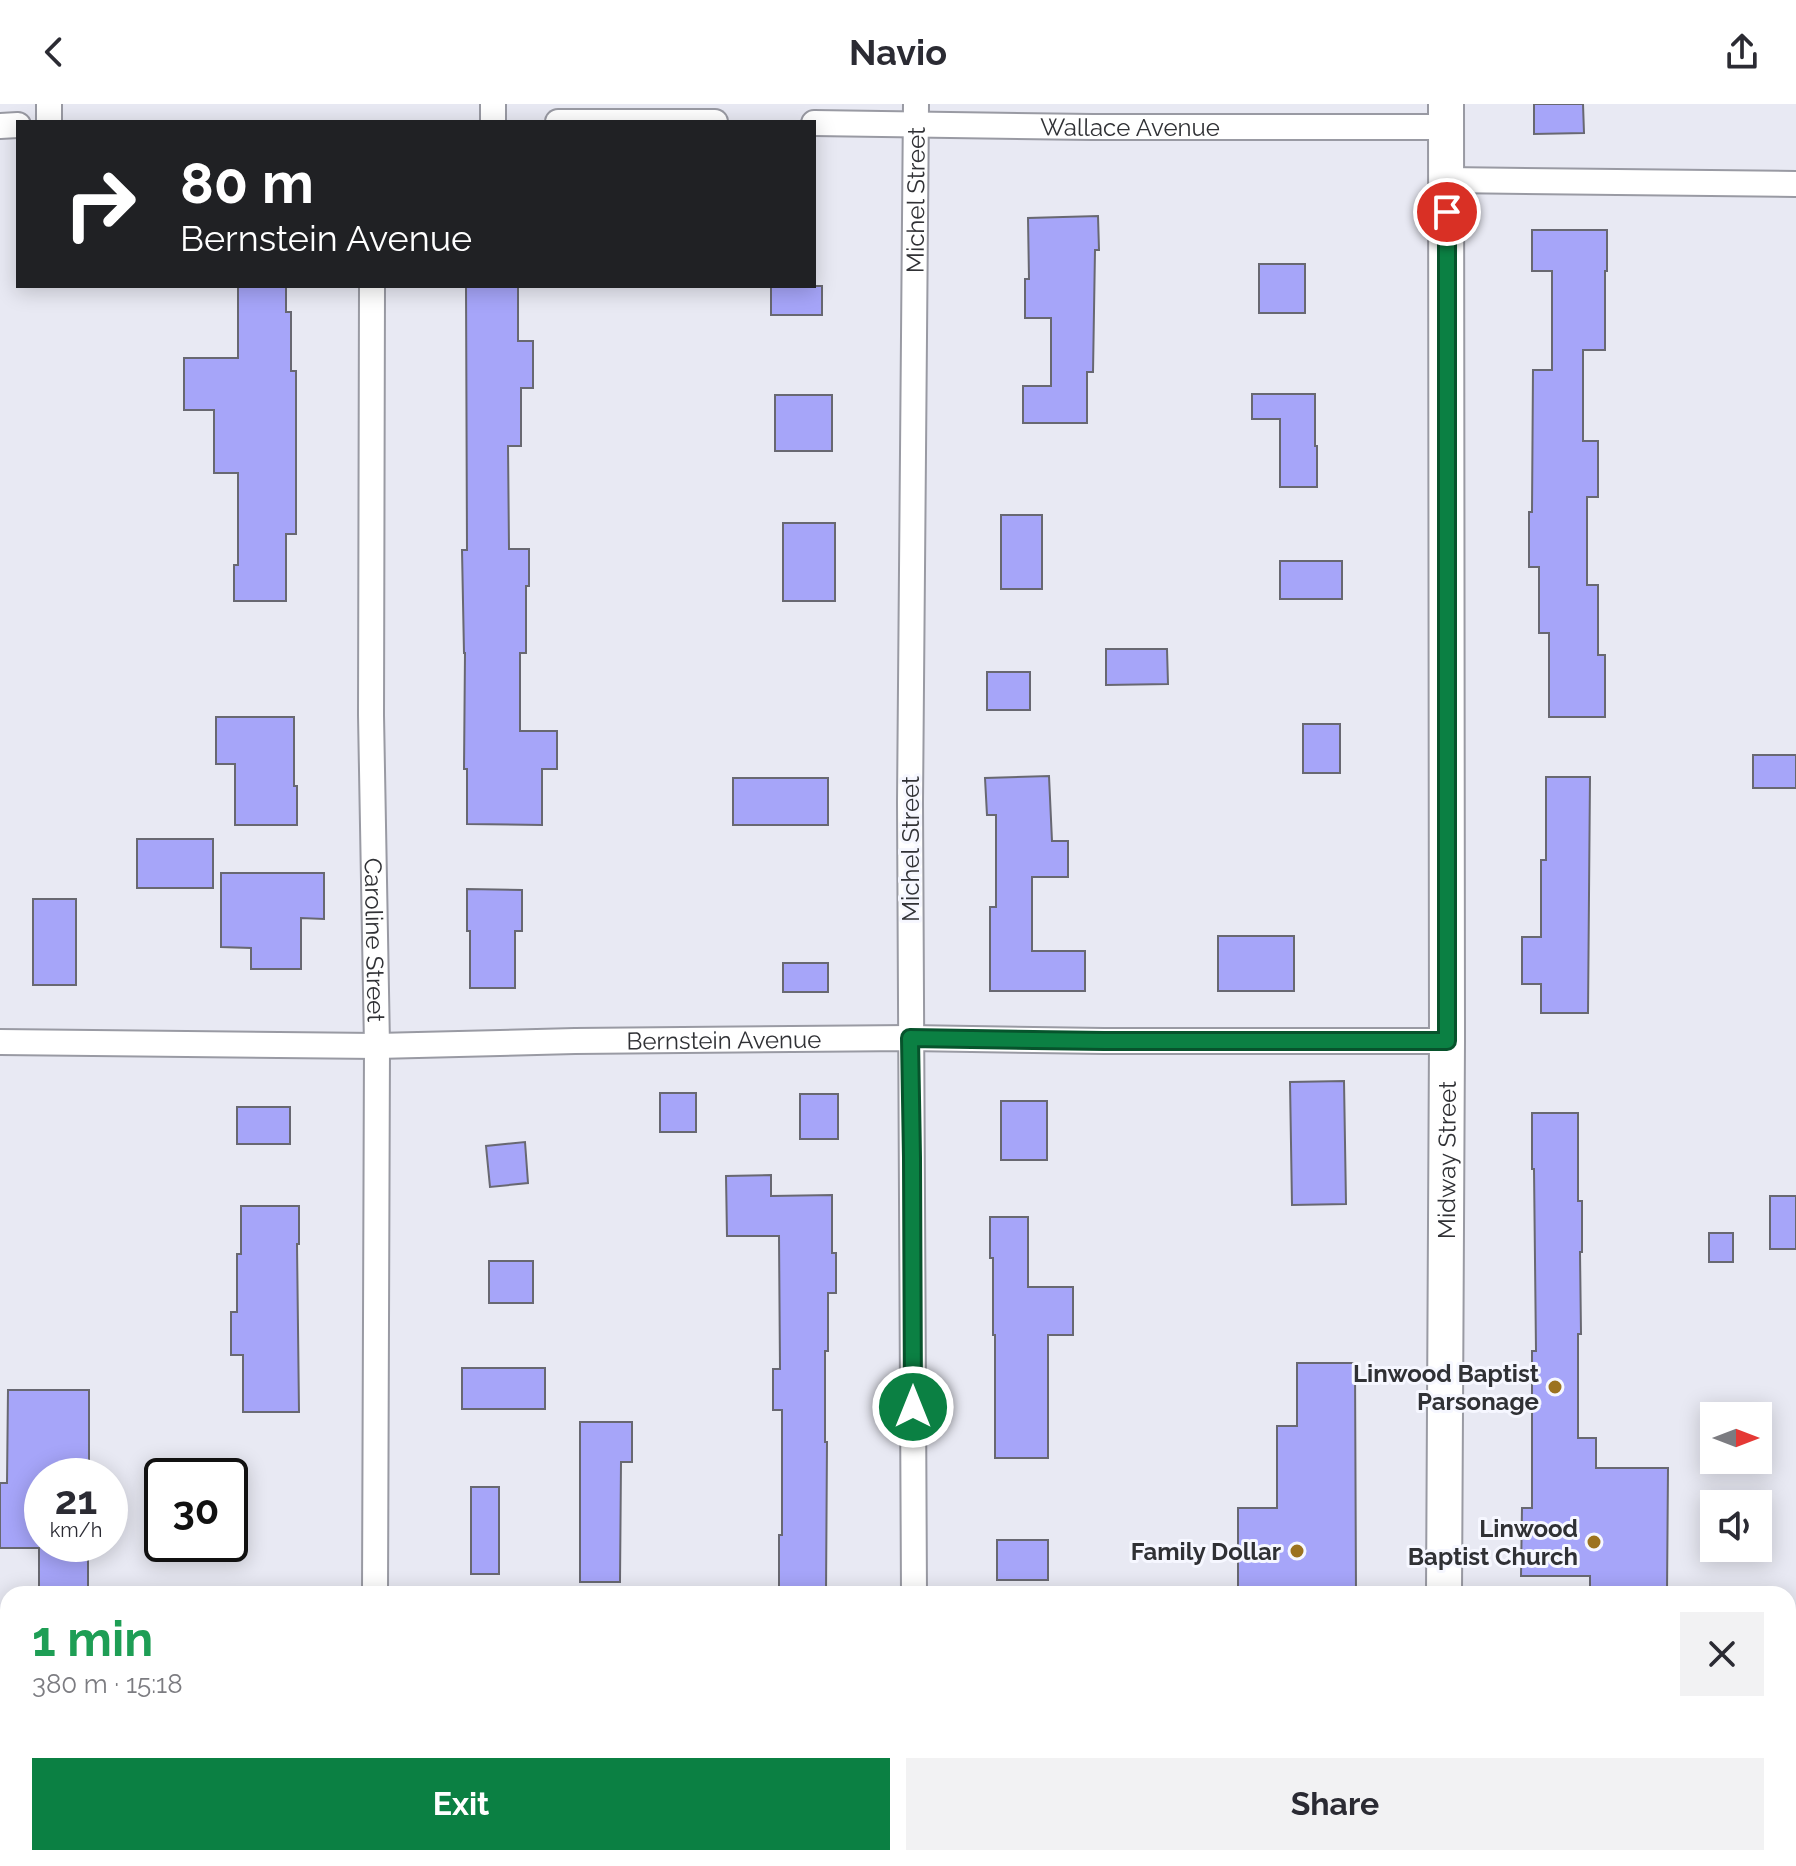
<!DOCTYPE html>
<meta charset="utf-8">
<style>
:root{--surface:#fff;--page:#f2f2f3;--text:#2b2b33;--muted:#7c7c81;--accent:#0b8043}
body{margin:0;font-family:Raleway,sans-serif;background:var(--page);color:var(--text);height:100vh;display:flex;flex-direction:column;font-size:30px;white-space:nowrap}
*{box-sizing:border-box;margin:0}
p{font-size:26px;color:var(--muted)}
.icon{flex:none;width:44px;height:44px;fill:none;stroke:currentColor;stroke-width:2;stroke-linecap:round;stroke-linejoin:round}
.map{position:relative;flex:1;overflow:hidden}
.sheet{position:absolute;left:0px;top:1482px;width:1796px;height:280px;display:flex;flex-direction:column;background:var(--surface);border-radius:24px 24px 0 0;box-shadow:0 4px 20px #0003}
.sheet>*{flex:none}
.banner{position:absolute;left:16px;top:16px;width:800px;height:168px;border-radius:0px;box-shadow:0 4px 20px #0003;background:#202124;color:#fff;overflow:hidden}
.needle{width:52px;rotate:90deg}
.tools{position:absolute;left:1700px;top:1298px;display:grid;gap:16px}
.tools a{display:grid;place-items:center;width:72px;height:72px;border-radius:0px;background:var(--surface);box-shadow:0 4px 20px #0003;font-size:40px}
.speed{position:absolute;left:24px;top:1354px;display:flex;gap:16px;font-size:40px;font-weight:700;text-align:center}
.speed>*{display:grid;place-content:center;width:104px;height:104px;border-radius:50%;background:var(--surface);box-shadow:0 4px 20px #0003;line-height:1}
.speed small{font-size:20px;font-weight:400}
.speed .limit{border:4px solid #111;border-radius:12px;background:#fff;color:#111}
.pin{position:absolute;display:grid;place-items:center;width:68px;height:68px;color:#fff;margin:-34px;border:4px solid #fff;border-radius:50%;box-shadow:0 2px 8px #0007}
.me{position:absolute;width:88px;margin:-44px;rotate:0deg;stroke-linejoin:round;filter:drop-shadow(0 0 6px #0008)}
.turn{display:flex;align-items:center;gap:28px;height:168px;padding:0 32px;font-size:36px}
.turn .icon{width:104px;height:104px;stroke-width:2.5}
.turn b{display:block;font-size:56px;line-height:68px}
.round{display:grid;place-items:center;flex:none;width:84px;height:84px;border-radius:0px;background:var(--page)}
.overview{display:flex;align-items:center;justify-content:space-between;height:136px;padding:0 32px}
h1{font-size:48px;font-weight:700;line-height:60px;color:#1e9e55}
.button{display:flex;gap:16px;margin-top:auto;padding:16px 32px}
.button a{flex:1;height:92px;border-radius:0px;background:var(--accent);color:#fff;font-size:32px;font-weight:700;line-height:92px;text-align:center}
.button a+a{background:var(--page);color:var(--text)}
header{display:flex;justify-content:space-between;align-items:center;height:104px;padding:0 32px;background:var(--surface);font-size:36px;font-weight:700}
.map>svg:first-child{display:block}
.building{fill:#a6a5f9;stroke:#686871;stroke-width:2}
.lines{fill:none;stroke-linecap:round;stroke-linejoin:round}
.lane-casing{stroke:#999aa3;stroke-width:16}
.street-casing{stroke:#999aa3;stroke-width:28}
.secondary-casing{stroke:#999aa3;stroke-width:38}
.lane{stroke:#fff;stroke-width:12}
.street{stroke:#fff;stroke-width:24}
.secondary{stroke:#fff;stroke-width:34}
.route-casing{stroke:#07532c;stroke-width:20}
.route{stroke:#0b8043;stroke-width:14}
.poi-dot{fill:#9c7220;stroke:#f6f7ff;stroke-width:3}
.labels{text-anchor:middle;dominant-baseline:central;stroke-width:6;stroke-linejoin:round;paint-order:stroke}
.street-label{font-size:24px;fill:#303135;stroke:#f6f7ff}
.poi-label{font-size:24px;font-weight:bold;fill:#303135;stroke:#f6f7ff;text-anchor:end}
</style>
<header><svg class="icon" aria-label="back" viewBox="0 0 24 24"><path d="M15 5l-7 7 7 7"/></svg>Navio<svg class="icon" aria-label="share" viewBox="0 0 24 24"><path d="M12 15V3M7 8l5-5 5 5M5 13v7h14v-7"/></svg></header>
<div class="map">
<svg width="1796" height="1762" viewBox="0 0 1796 1762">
<rect width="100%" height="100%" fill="#e8e9f3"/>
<!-- building -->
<g class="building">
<polygon points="1534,0 1583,0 1584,29 1534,30"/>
<polygon points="1098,112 1099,146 1095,146 1093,268 1087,268 1087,319 1023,319 1023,282 1051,282 1051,214 1025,214 1025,175 1029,175 1028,114"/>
<polygon points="1532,126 1607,126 1607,167 1605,167 1605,246 1583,246 1583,337 1598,337 1598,393 1587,393 1587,481 1598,481 1598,551 1605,551 1605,613 1549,613 1549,529 1539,529 1539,463 1529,463 1529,408 1532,408 1533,266 1552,266 1552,167 1532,167"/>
<rect x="1259" y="160" width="46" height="49"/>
<polygon points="238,182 286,182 286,208 291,208 291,267 296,267 296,430 286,430 286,497 234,497 234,461 238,461 238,369 214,369 214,306 184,306 184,254 238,254"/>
<polygon points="466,182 518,182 518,237 533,237 533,284 521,284 521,342 508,342 509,445 529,445 529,482 526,482 526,549 520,549 520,627 557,627 557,665 542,665 542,721 467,720 467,665 464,665 465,549 464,549 462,446 467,446"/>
<rect x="771" y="182" width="51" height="29"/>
<polygon points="1252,290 1315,290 1315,342 1317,342 1317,383 1280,383 1280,315 1252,315"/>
<rect x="775" y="291" width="57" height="56"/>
<rect x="1001" y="411" width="41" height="74"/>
<rect x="783" y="419" width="52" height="78"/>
<rect x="1280" y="457" width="62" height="38"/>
<polygon points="1106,545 1167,545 1168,580 1106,581"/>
<rect x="987" y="568" width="43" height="38"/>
<polygon points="216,613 294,613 294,682 297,682 297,721 235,721 235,660 216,660"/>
<rect x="1303" y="620" width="37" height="49"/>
<rect x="1753" y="651" width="43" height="33"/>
<polygon points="1049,672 1052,737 1068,737 1068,773 1032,773 1032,847 1085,847 1085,887 990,887 990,803 996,803 996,711 987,711 985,674"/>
<polygon points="1546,673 1590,673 1588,909 1541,909 1541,880 1522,880 1522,833 1541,833 1541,756 1546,756"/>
<rect x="733" y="674" width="95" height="47"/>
<rect x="137" y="735" width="76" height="49"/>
<polygon points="221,769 324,769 324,815 301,814 301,865 251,865 251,844 221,843"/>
<polygon points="467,785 522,786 522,827 515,827 515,884 470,884 470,827 467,827"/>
<rect x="33" y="795" width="43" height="86"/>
<rect x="1218" y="832" width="76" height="55"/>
<rect x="783" y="859" width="45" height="29"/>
<polygon points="1344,977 1346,1100 1292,1101 1290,978"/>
<rect x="660" y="989" width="36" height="39"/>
<rect x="800" y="990" width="38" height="45"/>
<rect x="1001" y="997" width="46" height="59"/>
<rect x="237" y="1003" width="53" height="37"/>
<polygon points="1532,1009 1578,1009 1578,1097 1582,1097 1582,1148 1580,1148 1581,1230 1578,1230 1578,1334 1596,1334 1596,1364 1668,1364 1667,1490 1590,1490 1590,1472 1521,1472 1522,1404 1532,1404 1532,1247 1536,1247 1534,1065 1532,1065"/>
<polygon points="525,1038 528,1079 490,1083 486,1042"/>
<polygon points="771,1071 771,1092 832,1091 832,1149 836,1149 836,1189 828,1189 828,1247 825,1247 825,1338 827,1338 826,1490 779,1490 779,1431 782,1431 782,1306 773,1306 773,1265 780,1265 779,1132 727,1132 726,1072"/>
<rect x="1770" y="1092" width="26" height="53"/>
<polygon points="241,1102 299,1102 299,1140 297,1140 299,1308 243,1308 243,1251 231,1251 231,1208 237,1208 237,1150 241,1150"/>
<polygon points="990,1113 1028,1113 1028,1183 1073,1183 1073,1231 1048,1231 1048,1354 995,1354 995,1231 993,1231 993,1154 990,1154"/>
<rect x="1709" y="1129" width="24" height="29"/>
<rect x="489" y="1157" width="44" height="42"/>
<polygon points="1297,1259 1355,1259 1356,1490 1238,1490 1238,1404 1277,1404 1277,1322 1297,1322"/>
<rect x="462" y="1264" width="83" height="41"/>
<polygon points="8,1286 89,1286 89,1372 42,1372 42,1440 88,1440 88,1490 39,1490 39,1444 0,1444 0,1379 7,1379"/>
<polygon points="580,1318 632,1318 632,1358 621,1358 620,1478 580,1478"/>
<rect x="471" y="1383" width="28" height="87"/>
<rect x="997" y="1436" width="51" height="40"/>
</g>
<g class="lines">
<defs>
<polyline id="lane" points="1225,1754 1225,1762"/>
<g id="street">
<polyline points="49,0 49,18"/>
<polyline points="493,0 493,18"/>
<polyline points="558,18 715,18"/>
<path id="s1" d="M 814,19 L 1093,23 L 1445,23"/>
<polyline points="0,22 18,21"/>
<polyline points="1447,76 1796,80"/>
<path id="s2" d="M 372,182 L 371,611 L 377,942 L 375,1490"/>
<path id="s3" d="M 0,938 L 377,942 L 575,937 L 910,934 L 1104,937 L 1447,937"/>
<path id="s4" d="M 914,1490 L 910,698 L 916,0"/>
<polyline points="380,1754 380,1762"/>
<polyline points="911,1762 911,1754"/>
</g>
<g id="secondary">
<path id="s5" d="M 1444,1490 L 1447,937 L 1446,0"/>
<polyline points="1443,1754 1443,1762"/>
</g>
</defs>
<!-- lane casing -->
<use href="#lane" class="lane-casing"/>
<!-- street casing -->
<use href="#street" class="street-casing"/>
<!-- secondary casing -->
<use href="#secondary" class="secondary-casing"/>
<!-- lane -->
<use href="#lane" class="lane"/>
<!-- street -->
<use href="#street" class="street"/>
<!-- secondary -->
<use href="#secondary" class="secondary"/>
</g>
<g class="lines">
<defs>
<polyline id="route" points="913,1303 912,1054 910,934 1104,937 1447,937 1447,108"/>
</defs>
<!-- route casing -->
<use href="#route" class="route-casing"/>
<!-- route -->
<use href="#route" class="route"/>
</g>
<!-- markers -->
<g class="poi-dot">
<circle cx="1555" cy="1283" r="8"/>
<circle cx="1594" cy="1438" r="8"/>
<circle cx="1297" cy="1447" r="8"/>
</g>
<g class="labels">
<!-- street labels -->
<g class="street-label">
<text stroke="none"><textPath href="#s1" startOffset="316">Wallace Avenue</textPath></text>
<text stroke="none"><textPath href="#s4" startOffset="1394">Michel Street</textPath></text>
<text transform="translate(910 745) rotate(-90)">Michel Street</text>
<text stroke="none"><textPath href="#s2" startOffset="654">Caroline Street</textPath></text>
<text stroke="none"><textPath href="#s3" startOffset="724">Bernstein Avenue</textPath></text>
<text stroke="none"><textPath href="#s5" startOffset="434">Midway Street</textPath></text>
</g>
<!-- poi labels -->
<g class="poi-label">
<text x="1539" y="1269">Linwood Baptist<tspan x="1539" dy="28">Parsonage</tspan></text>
<text x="1578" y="1424">Linwood<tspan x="1578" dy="28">Baptist Church</tspan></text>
<text x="1281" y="1447">Family Dollar</text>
</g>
</g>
</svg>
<div class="tools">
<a><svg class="needle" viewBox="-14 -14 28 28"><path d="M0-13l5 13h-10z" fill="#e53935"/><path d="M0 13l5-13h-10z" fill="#7c7c81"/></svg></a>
<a><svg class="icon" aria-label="sound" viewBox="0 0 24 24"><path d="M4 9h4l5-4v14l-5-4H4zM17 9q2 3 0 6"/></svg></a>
</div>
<div class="speed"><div>21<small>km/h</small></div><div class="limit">30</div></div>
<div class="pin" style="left:1447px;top:108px;background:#d93025"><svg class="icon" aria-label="arrive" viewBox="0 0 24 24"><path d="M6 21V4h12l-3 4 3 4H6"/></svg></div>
<svg class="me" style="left:913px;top:1303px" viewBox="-20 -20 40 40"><circle r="17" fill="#0b8043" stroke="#fff" stroke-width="3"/><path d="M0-11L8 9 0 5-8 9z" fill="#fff"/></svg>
<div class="banner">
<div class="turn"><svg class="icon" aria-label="right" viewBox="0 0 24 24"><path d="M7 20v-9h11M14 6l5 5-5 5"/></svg><div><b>80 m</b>Bernstein Avenue</div></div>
</div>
<section class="sheet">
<div class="overview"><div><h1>1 min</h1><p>380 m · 15:18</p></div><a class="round"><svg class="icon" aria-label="close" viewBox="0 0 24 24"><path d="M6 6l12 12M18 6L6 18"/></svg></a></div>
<div class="button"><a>Exit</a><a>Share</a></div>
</section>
</div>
